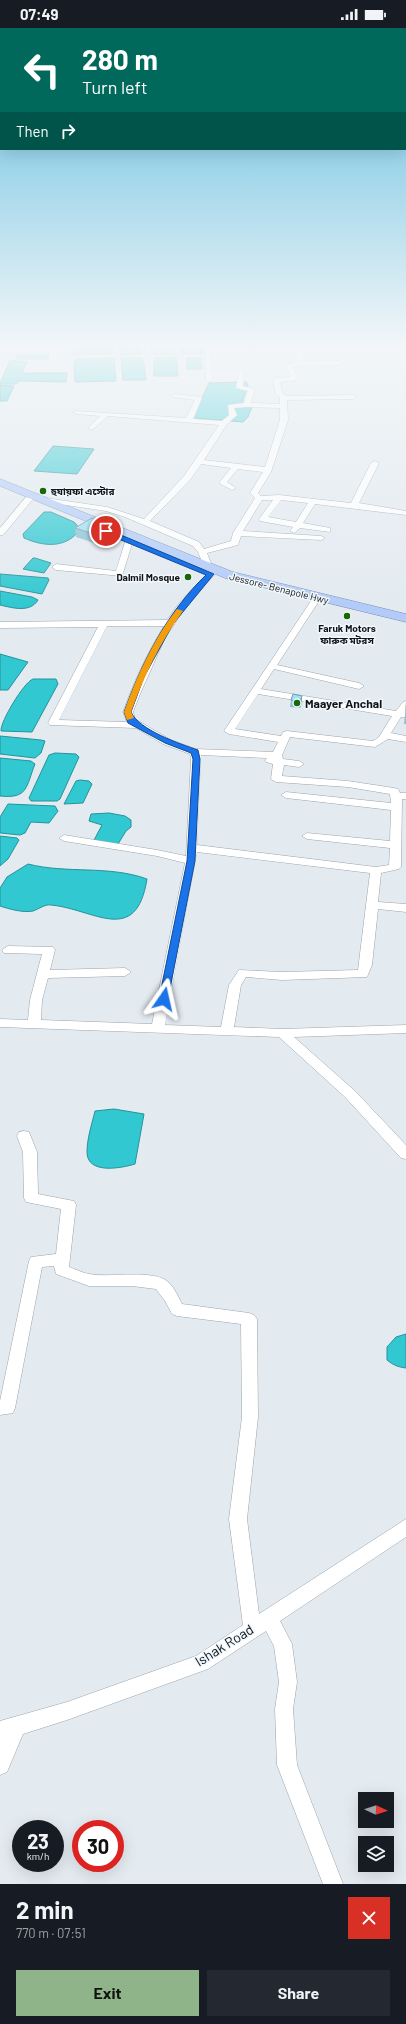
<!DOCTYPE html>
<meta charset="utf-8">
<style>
:root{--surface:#171b24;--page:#242831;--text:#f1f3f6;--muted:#9ea1a6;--accent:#90b48a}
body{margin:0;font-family:Barlow,"Noto Sans Bengali",sans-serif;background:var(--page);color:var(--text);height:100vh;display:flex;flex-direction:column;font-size:15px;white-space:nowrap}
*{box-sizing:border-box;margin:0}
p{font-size:13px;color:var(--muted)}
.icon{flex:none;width:22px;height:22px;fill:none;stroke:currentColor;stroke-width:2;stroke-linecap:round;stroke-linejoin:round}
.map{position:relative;height:1856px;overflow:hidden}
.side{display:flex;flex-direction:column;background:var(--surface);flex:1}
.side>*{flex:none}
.guide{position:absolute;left:0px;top:0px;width:406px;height:122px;box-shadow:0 4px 16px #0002;background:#00695c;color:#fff;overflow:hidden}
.needle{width:26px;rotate:93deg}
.fabs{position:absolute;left:358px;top:1764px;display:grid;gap:8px}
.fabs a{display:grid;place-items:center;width:36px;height:36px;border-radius:0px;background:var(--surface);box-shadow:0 4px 16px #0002;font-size:20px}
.speed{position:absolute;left:12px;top:1792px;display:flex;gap:8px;font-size:20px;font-weight:700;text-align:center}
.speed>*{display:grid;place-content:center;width:52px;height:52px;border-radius:50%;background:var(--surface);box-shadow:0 4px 16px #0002;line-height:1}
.speed small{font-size:10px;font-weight:400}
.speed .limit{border:6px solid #d22;background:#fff;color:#111}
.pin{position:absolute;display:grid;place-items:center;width:34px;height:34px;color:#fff;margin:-17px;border:2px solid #fff;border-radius:50%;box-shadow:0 1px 4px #0007}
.me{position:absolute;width:44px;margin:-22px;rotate:11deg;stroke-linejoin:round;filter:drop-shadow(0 0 3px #0008)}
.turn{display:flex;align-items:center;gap:14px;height:84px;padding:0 16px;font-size:18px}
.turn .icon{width:52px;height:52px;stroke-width:2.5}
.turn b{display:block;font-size:28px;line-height:34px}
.then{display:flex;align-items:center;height:38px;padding:0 16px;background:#0003;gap:8px;font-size:15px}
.round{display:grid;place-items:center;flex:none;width:42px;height:42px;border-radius:0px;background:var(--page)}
.head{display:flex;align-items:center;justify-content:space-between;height:68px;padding:0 16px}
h1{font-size:24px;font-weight:700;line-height:30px}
.button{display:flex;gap:8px;margin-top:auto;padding:8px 16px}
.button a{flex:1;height:46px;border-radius:0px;background:var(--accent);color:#111;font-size:16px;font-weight:700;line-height:46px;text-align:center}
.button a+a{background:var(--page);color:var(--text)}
.status{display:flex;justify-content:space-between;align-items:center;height:28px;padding:0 20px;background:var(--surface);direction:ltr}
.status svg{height:11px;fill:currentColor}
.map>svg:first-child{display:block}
.water{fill:#31c8d1;stroke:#279299}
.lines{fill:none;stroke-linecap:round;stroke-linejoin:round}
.minor-casing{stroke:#9da4aa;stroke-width:1}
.highway-casing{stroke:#7a8ba9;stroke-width:1}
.minor{fill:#fff;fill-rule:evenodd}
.highway{fill:#b2cbf8;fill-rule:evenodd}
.wall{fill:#8ac2d4}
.shaded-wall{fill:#709ead}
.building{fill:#a0e1f7;stroke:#709ead}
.route{fill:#1a73e8;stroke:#114b97}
.slow{fill:#f59e0b}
.poi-dot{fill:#1a6705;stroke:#f0f8fe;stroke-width:1.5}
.labels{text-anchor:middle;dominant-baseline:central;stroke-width:3;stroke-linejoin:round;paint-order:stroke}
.far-poi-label{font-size:10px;font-weight:bold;fill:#111315;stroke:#f0f8fe;text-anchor:start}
.far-street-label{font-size:10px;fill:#111315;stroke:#f0f8fe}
.poi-label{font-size:12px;font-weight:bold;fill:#111315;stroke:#f0f8fe;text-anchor:start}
.near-street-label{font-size:14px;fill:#111315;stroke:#f0f8fe}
</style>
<div class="status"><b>07:49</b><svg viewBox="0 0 49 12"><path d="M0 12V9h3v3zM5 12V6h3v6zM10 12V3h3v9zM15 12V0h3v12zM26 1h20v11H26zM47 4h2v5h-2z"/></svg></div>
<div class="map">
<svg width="406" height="1856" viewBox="0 0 406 1856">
<rect width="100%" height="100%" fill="#e3eaf0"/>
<!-- water -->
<g class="water">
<polygon points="119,317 140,317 142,326 121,327"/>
<polygon points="149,317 172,317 175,326 152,326"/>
<polygon points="180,317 201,317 203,325 181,326"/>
<polygon points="112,319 113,326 73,327 73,320"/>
<polygon points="17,326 49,326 48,331 16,331"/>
<polygon points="176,329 178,348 154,348 154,330"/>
<polygon points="115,330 116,332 114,333 116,353 75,354 74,334 76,334 76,331"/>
<polygon points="121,330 143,330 146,352 123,352"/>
<polygon points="187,330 201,330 202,341 187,341"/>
<polygon points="10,332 27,334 22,345 67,345 66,354 19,353 16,356 0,356"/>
<polygon points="246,354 248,357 242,375 252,379 248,389 243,394 193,390 209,355"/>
<polygon points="0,357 14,358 7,373 0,373"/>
<polygon points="53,418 94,421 77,446 34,443"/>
<path d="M 44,484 L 51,484 L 74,494 L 77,497 L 78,504 C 64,521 42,518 24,510 L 23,506 Z"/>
<polygon points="33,530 35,530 51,535 44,545 23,541"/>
<polygon points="0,546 48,550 49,552 42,566 0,558"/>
<path d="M 0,563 L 32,569 L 38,572 C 30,585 13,580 0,577 Z"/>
<polygon points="0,626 28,634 8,662 0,662"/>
<path d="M 33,651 L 56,651 L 58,656 L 32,704 L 1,703 C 0,694 24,654 33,651 Z"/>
<polygon points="0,708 41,712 45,713 41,725 35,730 0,726"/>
<polygon points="55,725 76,726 79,729 60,771 57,773 31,773 29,770 49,727"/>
<path d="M 0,730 L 31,733 L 35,736 C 26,759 28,771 0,768 Z"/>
<polygon points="80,752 89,753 92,756 83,775 64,776 76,753"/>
<polygon points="8,776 55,778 58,783 49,795 31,794 25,805 20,807 0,805 0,789"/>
<polygon points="109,785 125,788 131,792 131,799 126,803 118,816 93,814 102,797 89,793 91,786"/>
<polygon points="0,808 17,810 19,812 8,831 0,838"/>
<path d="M 28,836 C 67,846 109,837 147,851 C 136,919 94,881 51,877 C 45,876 39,881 33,883 C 23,885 9,881 0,878 L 0,860 L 7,849 Z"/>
<path d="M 114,1081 L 144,1086 L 135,1136 C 122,1140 87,1147 87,1124 C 87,1110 92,1096 95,1083 Z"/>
<path d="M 406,1306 L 406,1340 C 398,1339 393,1337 387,1332 L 387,1319 L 396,1309 Z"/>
</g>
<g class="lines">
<defs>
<g id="minor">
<polygon points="205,317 211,317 212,352 209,354 206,352"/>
<path d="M 297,317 L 303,317 L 304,333 L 341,333 L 344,335 L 341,337 L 294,338 L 297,351 L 294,353 L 280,354 L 282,365 L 286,368 L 353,367 L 356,369 L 353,371 L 287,372 L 288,392 L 271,444 L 258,465 L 261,468 L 279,467 L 351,475 L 371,435 L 375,433 L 379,435 L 359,475 L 406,483 L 406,487 L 315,476 L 303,495 L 330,500 L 330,504 L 300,500 L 294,505 L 290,503 L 293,499 L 260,493 L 259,491 L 273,472 L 262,472 L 243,503 L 321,508 L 325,510 L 321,512 L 241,508 L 238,517 L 207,525 L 215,546 L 187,577 L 165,610 L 140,666 L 133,684 L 135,691 L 171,712 L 196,721 L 273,724 L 278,714 L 229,706 L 224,703 L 311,573 L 315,570 L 319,573 L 277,637 L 359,655 L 364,658 L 359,661 L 274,641 L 261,661 L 396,683 L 403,674 L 406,673 L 405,684 L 406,689 L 401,689 L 391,705 L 406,708 L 406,714 L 388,711 L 375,719 L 290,709 L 282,727 L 283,731 L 299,733 L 304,736 L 299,739 L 284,737 L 282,748 L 348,753 L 394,760 L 398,761 L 400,765 L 406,765 L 406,771 L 402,771 L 401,839 L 399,841 L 381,845 L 378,874 L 406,876 L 406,884 L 378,881 L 372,937 L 367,949 L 282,952 L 246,949 L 241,957 L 234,999 L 282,1001 L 406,997 L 406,1005 L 294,1009 L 355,1063 L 406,1117 L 406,1131 L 401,1130 L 345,1069 L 279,1009 L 0,999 L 0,991 L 28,992 L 30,972 L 42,926 L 4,925 L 2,922 L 8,918 L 53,919 L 55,922 L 50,942 L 125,940 L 131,944 L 125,948 L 48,950 L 42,972 L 41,992 L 152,996 L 185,835 L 157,828 L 64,813 L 59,810 L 64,807 L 157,822 L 186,828 L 191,731 L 190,726 L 163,716 L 136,700 L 50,697 L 48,695 L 98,599 L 0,600 L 0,594 L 167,592 L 180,574 L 207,546 L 198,524 L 193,518 L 125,489 L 106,483 L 39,473 L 35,471 L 39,469 L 107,479 L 144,491 L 184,448 L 219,397 L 108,388 L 92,402 L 88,400 L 100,388 L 77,386 L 73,384 L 75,383 L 186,390 L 195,372 L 173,369 L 172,368 L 175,366 L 201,369 L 202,370 L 193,391 L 222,393 L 229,387 L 228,377 L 244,375 L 248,363 L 236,360 L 239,343 L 244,344 L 243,358 L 255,361 L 251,375 L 280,376 L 280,369 L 276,366 L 273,352 L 276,350 L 290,349 L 287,336 L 298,333 ZM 247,379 L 280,380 L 280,392 L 265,439 L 204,432 L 227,396 L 237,387 L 234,380 ZM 201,436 L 231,440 L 219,455 L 232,462 L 236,460 L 227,454 L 238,441 L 263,444 L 250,465 L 255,470 L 233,505 L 231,513 L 204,521 L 199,514 L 150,493 L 190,452 ZM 281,472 L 308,475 L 296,494 L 268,489 ZM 107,598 L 164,598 C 147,625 134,654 123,684 L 127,694 L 59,692 ZM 258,666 L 392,688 L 379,709 L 373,713 L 287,703 L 283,704 L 281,708 L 235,701 ZM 201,727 L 267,730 L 265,732 L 266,734 L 273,736 L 271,751 L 276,754 L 348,759 L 390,766 L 391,775 L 286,764 L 281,767 L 286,770 L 391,782 L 390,813 L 307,805 L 302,808 L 307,811 L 390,820 L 389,837 L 376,839 L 197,817 ZM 197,824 L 370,845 L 358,942 L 282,944 L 239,942 L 229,957 L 221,999 L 165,997 Z"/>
<polygon points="26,469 33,471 3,507 0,507 0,500"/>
<polygon points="126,511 133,513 122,548 56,542 52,539 56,536 116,543"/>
<path d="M 24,1103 L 29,1104 L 37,1124 L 38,1166 L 74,1173 L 76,1177 L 69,1239 C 75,1241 83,1245 89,1246 C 110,1250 145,1242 164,1251 C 173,1256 178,1268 182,1276 L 249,1285 L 254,1287 L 257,1291 L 258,1389 L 247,1491 L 259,1586 L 406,1491 L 406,1509 L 280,1593 L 292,1616 L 297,1654 L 293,1681 L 297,1737 L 343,1856 L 323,1856 L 277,1737 L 275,1681 L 279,1654 L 274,1618 L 266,1603 L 208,1641 L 67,1692 L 23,1706 L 7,1744 L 0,1747 L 0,1693 L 67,1674 L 196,1628 L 243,1597 L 229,1491 L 242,1389 L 241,1296 L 177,1288 L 172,1286 L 165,1273 L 156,1261 L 132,1258 L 89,1258 L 56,1246 L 54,1238 L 42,1239 L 15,1380 L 13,1385 L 0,1387 L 0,1373 L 29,1233 L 31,1229 L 56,1226 L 61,1181 L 26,1174 L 24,1170 L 23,1124 L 17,1108 L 19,1104 Z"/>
</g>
<polygon id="highway" points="0,451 233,544 406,586 406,594 225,550 0,458"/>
</defs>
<!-- minor casing -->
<use href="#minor" class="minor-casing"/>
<!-- highway casing -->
<use href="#highway" class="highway-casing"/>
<!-- minor -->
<use href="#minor" class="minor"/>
<!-- highway -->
<use href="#highway" class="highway"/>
</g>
<!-- wall -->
<g class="wall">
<polygon points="75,500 117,501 117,510 103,518 76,509"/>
<polygon points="302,668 302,675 300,680 290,679 291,672"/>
<polygon points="406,683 406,696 404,696 405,687"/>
</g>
<!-- shaded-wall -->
<g class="shaded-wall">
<polygon points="117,501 117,510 103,518 103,509"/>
<polygon points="302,668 302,675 300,680 300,674"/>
</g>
<!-- building -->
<g class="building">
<polygon points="92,490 117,501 103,509 75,500"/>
<polygon points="293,666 302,668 300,674 291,672"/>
</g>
<!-- sky -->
<linearGradient id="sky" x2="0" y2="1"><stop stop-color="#5fbcdf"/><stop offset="0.55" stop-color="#f2f6f8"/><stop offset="1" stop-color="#f2f6f8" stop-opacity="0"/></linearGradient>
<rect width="406" height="577" fill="url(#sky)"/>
<!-- route -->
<path class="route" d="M 104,502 L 109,502 L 214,546 L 173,596 L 144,649 L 131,684 C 139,702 180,716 198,722 L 200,731 L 195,833 L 168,971 L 164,974 L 159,971 L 187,833 L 193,731 L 191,725 L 165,715 L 128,695 L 124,684 C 142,634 167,584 206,547 L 104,505 Z"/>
<!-- slow -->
<path class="slow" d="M 177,581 L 183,583 C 160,614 144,648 131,684 L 134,690 L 127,692 L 124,684 C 137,648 153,612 177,581 Z"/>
<!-- markers -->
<g class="poi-dot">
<circle cx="43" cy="463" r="4"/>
<circle cx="188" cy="549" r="4"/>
<circle cx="347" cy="588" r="4"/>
<circle cx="297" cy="675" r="4"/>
</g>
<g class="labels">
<!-- far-poi labels -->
<g class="far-poi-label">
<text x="51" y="463">হুযায়ফা এস্টোর</text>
<text x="180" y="549" text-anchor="end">Dalmil Mosque</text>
<text x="347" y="600" text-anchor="middle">Faruk Motors<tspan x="347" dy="12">ফারুক মটরস</tspan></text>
</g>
<!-- far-street labels -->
<g class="far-street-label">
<text transform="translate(279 560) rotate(14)">Jessore- Benapole Hwy</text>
</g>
<!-- poi labels -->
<g class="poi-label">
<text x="305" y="675">Maayer Anchal</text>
</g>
<!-- near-street labels -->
<g class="near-street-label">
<text transform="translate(224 1617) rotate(-32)">Ishak Road</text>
</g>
</g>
</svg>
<div class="fabs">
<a><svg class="needle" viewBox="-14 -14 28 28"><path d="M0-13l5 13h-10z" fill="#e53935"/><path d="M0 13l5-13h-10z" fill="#9ea1a6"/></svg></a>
<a><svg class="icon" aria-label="layers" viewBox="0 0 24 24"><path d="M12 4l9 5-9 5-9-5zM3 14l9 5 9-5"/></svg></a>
</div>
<div class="speed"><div>23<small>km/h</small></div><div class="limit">30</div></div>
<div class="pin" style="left:106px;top:503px;background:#d93025"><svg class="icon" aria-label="arrive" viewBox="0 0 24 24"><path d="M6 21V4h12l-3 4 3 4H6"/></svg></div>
<svg class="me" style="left:164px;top:971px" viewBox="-20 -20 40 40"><path d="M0-17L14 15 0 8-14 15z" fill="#1a73e8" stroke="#fff" stroke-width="4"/></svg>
<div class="guide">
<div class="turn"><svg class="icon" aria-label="left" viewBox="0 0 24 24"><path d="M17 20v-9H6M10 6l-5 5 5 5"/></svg><div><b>280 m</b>Turn left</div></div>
<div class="then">Then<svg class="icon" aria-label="right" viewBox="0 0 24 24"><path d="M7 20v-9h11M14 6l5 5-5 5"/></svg></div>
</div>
</div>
<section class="side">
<div class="head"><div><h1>2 min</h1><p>770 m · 07:51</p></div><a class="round" style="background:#d93025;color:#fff"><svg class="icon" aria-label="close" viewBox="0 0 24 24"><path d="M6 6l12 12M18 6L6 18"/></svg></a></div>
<div class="button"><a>Exit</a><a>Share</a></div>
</section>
